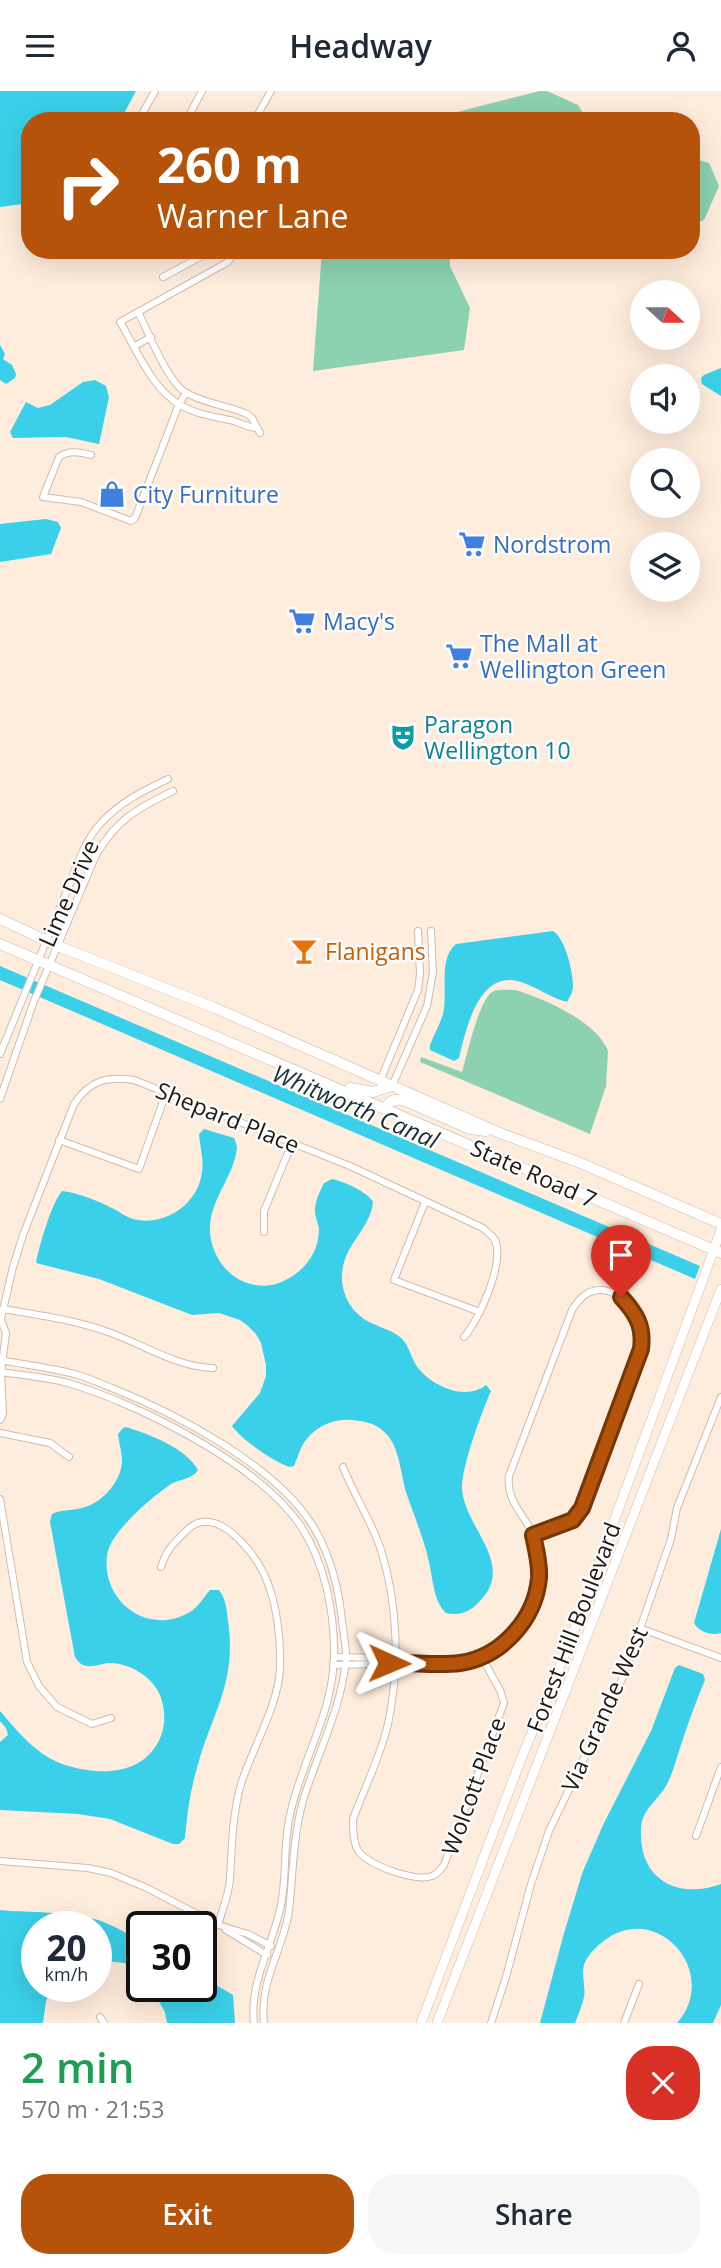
<!DOCTYPE html>
<meta charset="utf-8">
<style>
:root{--surface:#fff;--page:#f6f6f7;--text:#1f2937;--muted:#747a83;--accent:#b45309}
body{margin:0;font-family:"Open Sans",sans-serif;background:var(--page);color:var(--text);height:100vh;display:flex;flex-direction:column;font-size:26px;white-space:nowrap}
*{box-sizing:border-box;margin:0}
p{font-size:23px;color:var(--muted)}
.icon{flex:none;width:38px;height:38px;fill:none;stroke:currentColor;stroke-width:2;stroke-linecap:round;stroke-linejoin:round}
.map{position:relative;height:1932px;overflow:hidden}
.side{display:flex;flex-direction:column;background:var(--surface);flex:1}
.side>*{flex:none}
.guide{position:absolute;left:21px;top:21px;width:679px;height:147px;border-radius:28px;box-shadow:0 7px 28px #0002;background:#b45309;color:#fff;overflow:hidden}
.needle{width:46px;rotate:111deg}
.tools{position:absolute;left:630px;top:189px;display:grid;gap:14px}
.tools a{display:grid;place-items:center;width:70px;height:70px;border-radius:50%;background:var(--surface);box-shadow:0 7px 28px #0002;font-size:35px}
.speed{position:absolute;left:21px;top:1820px;display:flex;gap:14px;font-size:35px;font-weight:700;text-align:center}
.speed>*{display:grid;place-content:center;width:91px;height:91px;border-radius:50%;background:var(--surface);box-shadow:0 7px 28px #0002;line-height:1}
.speed small{font-size:18px;font-weight:400}
.speed .limit{border:4px solid #111;border-radius:10px;background:#fff;color:#111}
.pin{position:absolute;display:grid;place-items:center;width:60px;height:60px;color:#fff;margin:-72px -30px;border-radius:50% 50% 50% 0;rotate:-45deg;box-shadow:0 0 7px #0007}
.pin .icon{rotate:45deg}
.me{position:absolute;width:77px;margin:-38px;rotate:91deg;stroke-linejoin:round;filter:drop-shadow(0 0 5px #0008)}
.turn{display:flex;align-items:center;gap:24px;height:147px;padding:0 21px;font-size:32px}
.turn .icon{width:91px;height:91px;stroke-width:2.5}
.turn b{display:block;font-size:49px;line-height:60px}
.round{display:grid;place-items:center;flex:none;width:74px;height:74px;border-radius:28px;background:var(--page)}
.headline{display:flex;align-items:center;justify-content:space-between;height:119px;padding:0 21px}
h1{font-size:42px;font-weight:600;line-height:52px;color:#1e9e55}
.button{display:flex;gap:14px;margin-top:auto;padding:14px 21px}
.button a{flex:1;height:80px;border-radius:28px;background:var(--accent);color:#fff;font-size:28px;font-weight:600;line-height:80px;text-align:center}
.button a+a{background:var(--page);color:var(--text)}
header{display:flex;justify-content:space-between;align-items:center;height:91px;padding:0 21px;background:var(--surface);font-size:32px;font-weight:600}
.map>svg:first-child{display:block}
.green{fill:#8cd1b2}
.water{fill:#3ad0e9}
.lines{fill:none;stroke-linecap:round;stroke-linejoin:round}
.street-casing{stroke:#cebdae;stroke-width:8}
.secondary-casing{stroke:#cebdae;stroke-width:10}
.primary-casing{stroke:#cebdae;stroke-width:11}
.street{stroke:#fff;stroke-width:6}
.secondary{stroke:#fff;stroke-width:9}
.primary{stroke:#fff;stroke-width:10}
.route-casing{stroke:#753606;stroke-width:18}
.route{stroke:#b45309;stroke-width:12}
.labels{text-anchor:middle;dominant-baseline:central;stroke-width:5;stroke-linejoin:round;paint-order:stroke}
.shop-label{font-size:23px;fill:#366cbe;stroke:#fcfcfc;text-anchor:start}
.culture-label{font-size:23px;fill:#0d838f;stroke:#fcfcfc;text-anchor:start}
.street-label{font-size:23px;fill:#1e1812;stroke:#fcfcfc}
.food-label{font-size:23px;fill:#c56008;stroke:#fcfcfc;text-anchor:start}
.water-label{font-size:24px;font-style:italic;fill:#183034;stroke:#fcfcfc}
</style>
<header><svg class="icon" aria-label="menu" viewBox="0 0 24 24"><path d="M4 6h16M4 12h16M4 18h16"/></svg>Headway<svg class="icon" aria-label="person" viewBox="0 0 24 24"><circle cx="12" cy="8" r="4"/><path d="M4 21q1-7 8-7t8 7"/></svg></header>
<div class="map">
<svg width="721" height="1932" viewBox="0 0 721 1932">
<rect width="100%" height="100%" fill="#feecdc"/>
<!-- green -->
<g class="green">
<polygon points="540,0 547,0 578,14 588,30 450,30 457,21"/>
<polygon points="691,67 709,72 719,95 704,129 691,134"/>
<polygon points="322,159 450,159 450,175 470,217 464,259 313,280"/>
<polygon points="479,159 587,159 551,167 485,164"/>
<path d="M 516,899 C 545,908 597,931 608,960 L 606,995 L 590,1043 L 420,971 L 421,966 L 462,981 C 467,965 479,906 494,900 C 500,898 509,899 516,899 Z"/>
</g>
<!-- water -->
<g class="water">
<polygon points="0,0 136,0 120,30 30,30 30,112 0,116"/>
<polygon points="0,254 5,263 3,268 12,274 16,283 15,287 6,293 0,289"/>
<polygon points="721,277 721,305 702,293 701,287 704,284"/>
<polygon points="95,289 106,295 109,306 99,353 66,346 13,347 10,341 26,311 38,317 50,314 83,291"/>
<polygon points="46,428 58,431 61,437 51,463 0,471 0,433"/>
<path d="M 553,840 C 565,847 573,880 573,895 C 573,901 570,906 567,911 C 551,907 537,896 521,891 C 479,877 466,938 459,967 L 454,970 L 430,959 L 430,954 C 434,944 440,933 443,923 C 448,901 438,868 456,853 Z"/>
<polygon points="0,875 700,1175 695,1188 0,889"/>
<path d="M 204,1038 L 234,1047 L 237,1055 C 236,1082 211,1107 210,1135 C 209,1155 219,1175 235,1186 C 247,1194 262,1197 276,1193 C 300,1185 319,1165 319,1138 C 318,1131 314,1124 315,1117 C 316,1109 320,1100 324,1092 L 332,1088 C 343,1090 368,1101 373,1111 C 370,1141 340,1154 342,1190 C 344,1211 357,1227 376,1234 C 384,1238 393,1240 400,1246 C 409,1254 410,1264 416,1274 C 429,1294 465,1311 486,1294 L 491,1300 C 482,1320 461,1377 462,1398 C 465,1438 517,1473 479,1511 C 470,1521 459,1525 446,1522 C 433,1509 433,1488 429,1471 C 424,1448 415,1427 407,1404 C 397,1370 401,1332 352,1329 C 332,1327 312,1337 302,1355 C 299,1361 297,1368 294,1375 L 290,1376 C 274,1371 242,1349 232,1335 L 260,1302 L 266,1285 L 266,1274 L 261,1252 L 256,1243 L 247,1234 L 240,1229 L 219,1222 L 192,1224 L 99,1188 L 36,1172 C 39,1156 51,1113 62,1100 C 79,1102 98,1110 114,1118 C 120,1121 126,1126 133,1128 C 164,1136 198,1114 202,1081 C 204,1069 200,1056 199,1043 Z"/>
<path d="M 126,1336 C 149,1343 186,1357 198,1379 C 193,1388 180,1388 171,1393 C 152,1406 110,1441 107,1464 C 101,1510 147,1545 188,1522 C 198,1517 203,1507 210,1499 L 219,1499 C 226,1508 227,1520 228,1530 C 237,1593 212,1621 197,1677 C 190,1700 187,1723 185,1747 L 179,1753 L 173,1753 L 110,1728 L 78,1723 L 0,1719 L 0,1651 L 8,1644 L 6,1637 L 0,1630 L 0,1620 C 19,1642 36,1664 65,1674 C 100,1685 145,1685 161,1645 C 166,1631 165,1617 160,1604 C 152,1585 128,1571 108,1572 C 101,1573 94,1576 87,1575 C 81,1574 78,1571 75,1566 L 50,1431 L 52,1423 C 62,1418 74,1420 85,1416 C 103,1411 121,1390 122,1371 C 122,1361 119,1352 118,1343 L 123,1337 Z"/>
<path d="M 721,1438 L 721,1542 C 711,1545 699,1541 694,1532 Z"/>
<path d="M 679,1574 L 703,1583 L 705,1589 C 696,1610 688,1632 681,1654 C 676,1667 673,1683 666,1695 C 659,1707 646,1716 642,1730 C 640,1738 641,1748 642,1756 C 649,1796 687,1806 721,1793 L 721,1914 L 713,1932 L 677,1932 C 721,1882 658,1810 605,1849 C 597,1855 587,1864 584,1874 C 581,1884 586,1896 584,1906 C 582,1915 578,1924 575,1932 L 540,1932 L 564,1842 L 583,1780 L 604,1732 L 651,1640 L 675,1577 Z"/>
<path d="M 0,1819 C 32,1822 67,1820 98,1829 C 113,1834 128,1843 142,1851 L 142,1885 L 125,1872 L 96,1869 L 96,1836 L 37,1836 L 37,1895 L 54,1895 L 46,1910 L 43,1932 L 0,1932 Z"/>
<polygon points="201,1885 233,1904 235,1932 167,1932 165,1921 150,1895 201,1895"/>
</g>
<g class="lines">
<defs>
<g id="street">
<polyline points="138,30 155,0"/>
<polyline points="186,30 202,0"/>
<polyline points="254,30 271,0"/>
<path d="M 235,159 L 228,171 L 120,231 C 137,259 152,299 182,315 C 197,323 214,326 230,329 C 239,331 246,336 256,337"/>
<polyline points="200,166 213,159"/>
<polyline points="163,186 200,166 197,159"/>
<path d="M 138,221 C 149,242 167,290 185,301 C 204,313 228,314 247,323 L 252,327 L 260,342"/>
<polyline points="135,255 151,246"/>
<path d="M 91,364 C 80,361 69,359 59,366 L 43,406 L 81,411 L 131,430 L 135,427 L 179,313 L 186,302"/>
<path d="M 0,963 C 21,912 42,860 63,809 C 74,784 82,752 101,732 C 120,711 143,700 168,688"/>
<polyline points="380,990 418,899 420,883 418,840"/>
<polyline points="392,995 427,915 433,881 431,840"/>
<path d="M 0,1008 L 34,910 L 96,764 C 116,729 138,717 173,700"/>
<polyline points="59,1049 139,1078 166,1002"/>
<polyline points="425,1111 394,1189 480,1221"/>
<polyline points="264,1141 264,1120 292,1052"/>
<path d="M 3,1218 C 39,1224 76,1229 111,1242 C 144,1254 177,1276 213,1277"/>
<path d="M 0,1232 L 13,1176 L 23,1144 L 74,1013 C 90,989 107,985 134,989 L 350,1075 L 483,1137 C 487,1141 492,1144 495,1149 C 505,1172 479,1229 464,1246"/>
<path d="M 0,1269 C 26,1274 53,1277 78,1284 C 89,1287 101,1293 112,1297 C 175,1322 274,1374 311,1432 C 328,1458 337,1491 341,1521 C 342,1536 347,1554 346,1569 C 341,1619 317,1663 303,1710 C 293,1746 293,1783 289,1820 C 283,1859 259,1890 264,1932"/>
<path d="M 0,1281 C 23,1284 46,1286 68,1292 C 139,1313 258,1373 300,1434 C 325,1471 335,1523 334,1567 C 332,1625 301,1670 290,1724 C 283,1754 287,1785 281,1814 C 273,1854 249,1891 254,1932"/>
<polyline points="0,1329 3,1322 1,1281 6,1242 1,1229"/>
<polyline points="0,1342 50,1352 69,1366"/>
<path d="M 343,1376 C 354,1404 371,1429 381,1459 C 398,1514 400,1577 388,1633 C 381,1664 364,1698 353,1728 C 353,1738 353,1753 359,1761 C 371,1775 415,1791 432,1785 C 438,1783 440,1779 444,1774 L 504,1612 L 500,1599 L 482,1567"/>
<polyline points="0,1408 27,1571 39,1595 57,1616 92,1633 111,1627"/>
<path d="M 161,1476 C 166,1461 170,1456 181,1445 C 187,1439 193,1432 202,1431 C 227,1427 255,1464 264,1483 C 277,1511 281,1547 280,1577 C 279,1613 252,1658 241,1693 C 232,1725 232,1756 230,1788 C 229,1803 222,1820 218,1834"/>
<polyline points="642,1538 721,1567"/>
<polyline points="334,1566 385,1567 392,1571"/>
<path d="M 333,1574 L 462,1571 C 475,1568 486,1566 497,1558 C 532,1535 550,1482 533,1443 C 523,1422 506,1410 509,1385 L 572,1219 C 589,1190 615,1194 633,1221 C 637,1227 642,1233 643,1241 C 644,1246 642,1252 641,1258 L 582,1417 L 573,1429 L 533,1444"/>
<polyline points="696,1745 721,1676"/>
<polyline points="0,1770 88,1777 111,1782 147,1797 218,1834 248,1843 271,1855"/>
<polyline points="226,1839 267,1864"/>
<polyline points="100,1926 104,1932"/>
<polyline points="491,1932 506,1886 531,1793 549,1740 624,1584 671,1448 677,1417 721,1306"/>
<polyline points="624,1932 639,1893"/>
</g>
<g id="secondary">
<polyline points="421,1932 521,1668 569,1553 721,1139"/>
<polyline points="437,1932 721,1198"/>
</g>
<g id="primary">
<polyline points="0,828 58,855 215,917 500,1042 578,1071 721,1133"/>
<polyline points="0,853 721,1162"/>
<polyline points="350,997 373,1001 392,995"/>
<path d="M 385,1017 C 390,1009 394,1008 403,1009 L 470,1038 L 486,1040"/>
</g>
</defs>
<!-- street casing -->
<use href="#street" class="street-casing"/>
<!-- secondary casing -->
<use href="#secondary" class="secondary-casing"/>
<!-- primary casing -->
<use href="#primary" class="primary-casing"/>
<!-- street -->
<use href="#street" class="street"/>
<!-- secondary -->
<use href="#secondary" class="secondary"/>
<!-- primary -->
<use href="#primary" class="primary"/>
</g>
<g class="lines">
<defs>
<path id="route" d="M 389,1572 C 413,1571 436,1575 460,1572 C 501,1566 535,1529 539,1487 C 540,1473 536,1458 533,1444 L 573,1429 L 582,1417 L 641,1258 C 644,1235 636,1222 621,1206"/>
</defs>
<!-- route casing -->
<use href="#route" class="route-casing"/>
<!-- route -->
<use href="#route" class="route"/>
</g>
<!-- icons -->
<defs>
<symbol id="shop-bare" viewBox="-9 -9 18 18"><path d="M-5-2.5h2.3a2.7 3.5 0 0 1 5.4 0H5L5.5 6h-11ZM-1.5-2.5h3a1.5 2.3 0 0 0-3 0Z" fill="#3f7fe0" stroke="#fcfcfc" stroke-width="2.5" paint-order="stroke"/></symbol>
<symbol id="supermarket-bare" viewBox="-9 -9 18 18"><path d="M-6-5.5h2.5l.6 2H6L4.5 2H-2.5L-4.4-4H-6ZM-1.5 3.2a1.3 1.3 0 1 0 .1 0ZM3 3.2a1.3 1.3 0 1 0 .1 0Z" fill="#3f7fe0" stroke="#fcfcfc" stroke-width="2.5" paint-order="stroke"/></symbol>
<symbol id="theatre-bare" viewBox="-9 -9 18 18"><path d="M-5-5.5Q0-4 5-5.5V0Q5 5 0 6Q-5 5-5 0ZM-3.3-2.5H-1v1.5H-3.3ZM1-2.5H3.3v1.5H1ZM-2.8 1Q0 5.5 2.8 1Z" fill="#0f9aa8" stroke="#fcfcfc" stroke-width="2.5" paint-order="stroke"/></symbol>
<symbol id="bar-bare" viewBox="-9 -9 18 18"><path d="M-6-5H6L.8 .8V4.5H3.5V6h-7V4.5H-.8V.8Z" fill="#e8710a" stroke="#fcfcfc" stroke-width="2.5" paint-order="stroke"/></symbol>
</defs>
<g fill-rule="evenodd">
<use href="#shop-bare" x="93" y="384" width="38" height="38"/>
<use href="#supermarket-bare" x="453" y="434" width="38" height="38"/>
<use href="#supermarket-bare" x="283" y="511" width="38" height="38"/>
<use href="#supermarket-bare" x="440" y="546" width="38" height="38"/>
<use href="#theatre-bare" x="384" y="627" width="38" height="38"/>
<use href="#bar-bare" x="285" y="841" width="38" height="38"/>
</g>
<g class="labels">
<!-- shop labels -->
<g class="shop-label">
<text x="133" y="403">City Furniture</text>
<text x="493" y="453">Nordstrom</text>
<text x="323" y="530">Macy's</text>
<text x="480" y="552">The Mall at<tspan x="480" dy="26">Wellington Green</tspan></text>
</g>
<!-- culture labels -->
<g class="culture-label">
<text x="424" y="633">Paragon<tspan x="424" dy="26">Wellington 10</tspan></text>
</g>
<!-- street labels -->
<g class="street-label">
<text transform="translate(68 802) rotate(-66)">Lime Drive</text>
<text transform="translate(228 1026) rotate(22)">Shepard Place</text>
<text transform="translate(534 1082) rotate(24)">State Road 7</text>
<text transform="translate(573 1536) rotate(-69)">Forest Hill Boulevard</text>
<text transform="translate(604 1618) rotate(-66)">Via Grande West</text>
<text transform="translate(473 1695) rotate(-70)">Wolcott Place</text>
</g>
<!-- food labels -->
<g class="food-label">
<text x="325" y="860">Flanigans</text>
</g>
<!-- water labels -->
<g class="water-label">
<text transform="translate(356 1015) rotate(23)">Whitworth Canal</text>
</g>
</g>
</svg>
<div class="tools">
<a><svg class="needle" viewBox="-14 -14 28 28"><path d="M0-13l5 13h-10z" fill="#e53935"/><path d="M0 13l5-13h-10z" fill="#747a83"/></svg></a>
<a><svg class="icon" aria-label="sound" viewBox="0 0 24 24"><path d="M4 9h4l5-4v14l-5-4H4zM17 9q2 3 0 6"/></svg></a>
<a><svg class="icon" aria-label="search" viewBox="0 0 24 24"><circle cx="10" cy="10" r="6"/><path d="M15 15l6 6"/></svg></a>
<a><svg class="icon" aria-label="layers" viewBox="0 0 24 24"><path d="M12 4l9 5-9 5-9-5zM3 14l9 5 9-5"/></svg></a>
</div>
<div class="speed"><div>20<small>km/h</small></div><div class="limit">30</div></div>
<div class="pin" style="left:621px;top:1206px;background:#d93025"><svg class="icon" aria-label="arrive" viewBox="0 0 24 24"><path d="M6 21V4h12l-3 4 3 4H6"/></svg></div>
<svg class="me" style="left:389px;top:1572px" viewBox="-20 -20 40 40"><path d="M0-17L14 15 0 8-14 15z" fill="#b45309" stroke="#fff" stroke-width="4"/></svg>
<div class="guide">
<div class="turn"><svg class="icon" aria-label="right" viewBox="0 0 24 24"><path d="M7 20v-9h11M14 6l5 5-5 5"/></svg><div><b>260 m</b>Warner Lane</div></div>
</div>
</div>
<section class="side">
<div class="headline"><div><h1>2 min</h1><p>570 m · 21:53</p></div><a class="round" style="background:#d93025;color:#fff"><svg class="icon" aria-label="close" viewBox="0 0 24 24"><path d="M6 6l12 12M18 6L6 18"/></svg></a></div>
<div class="button"><a>Exit</a><a>Share</a></div>
</section>
